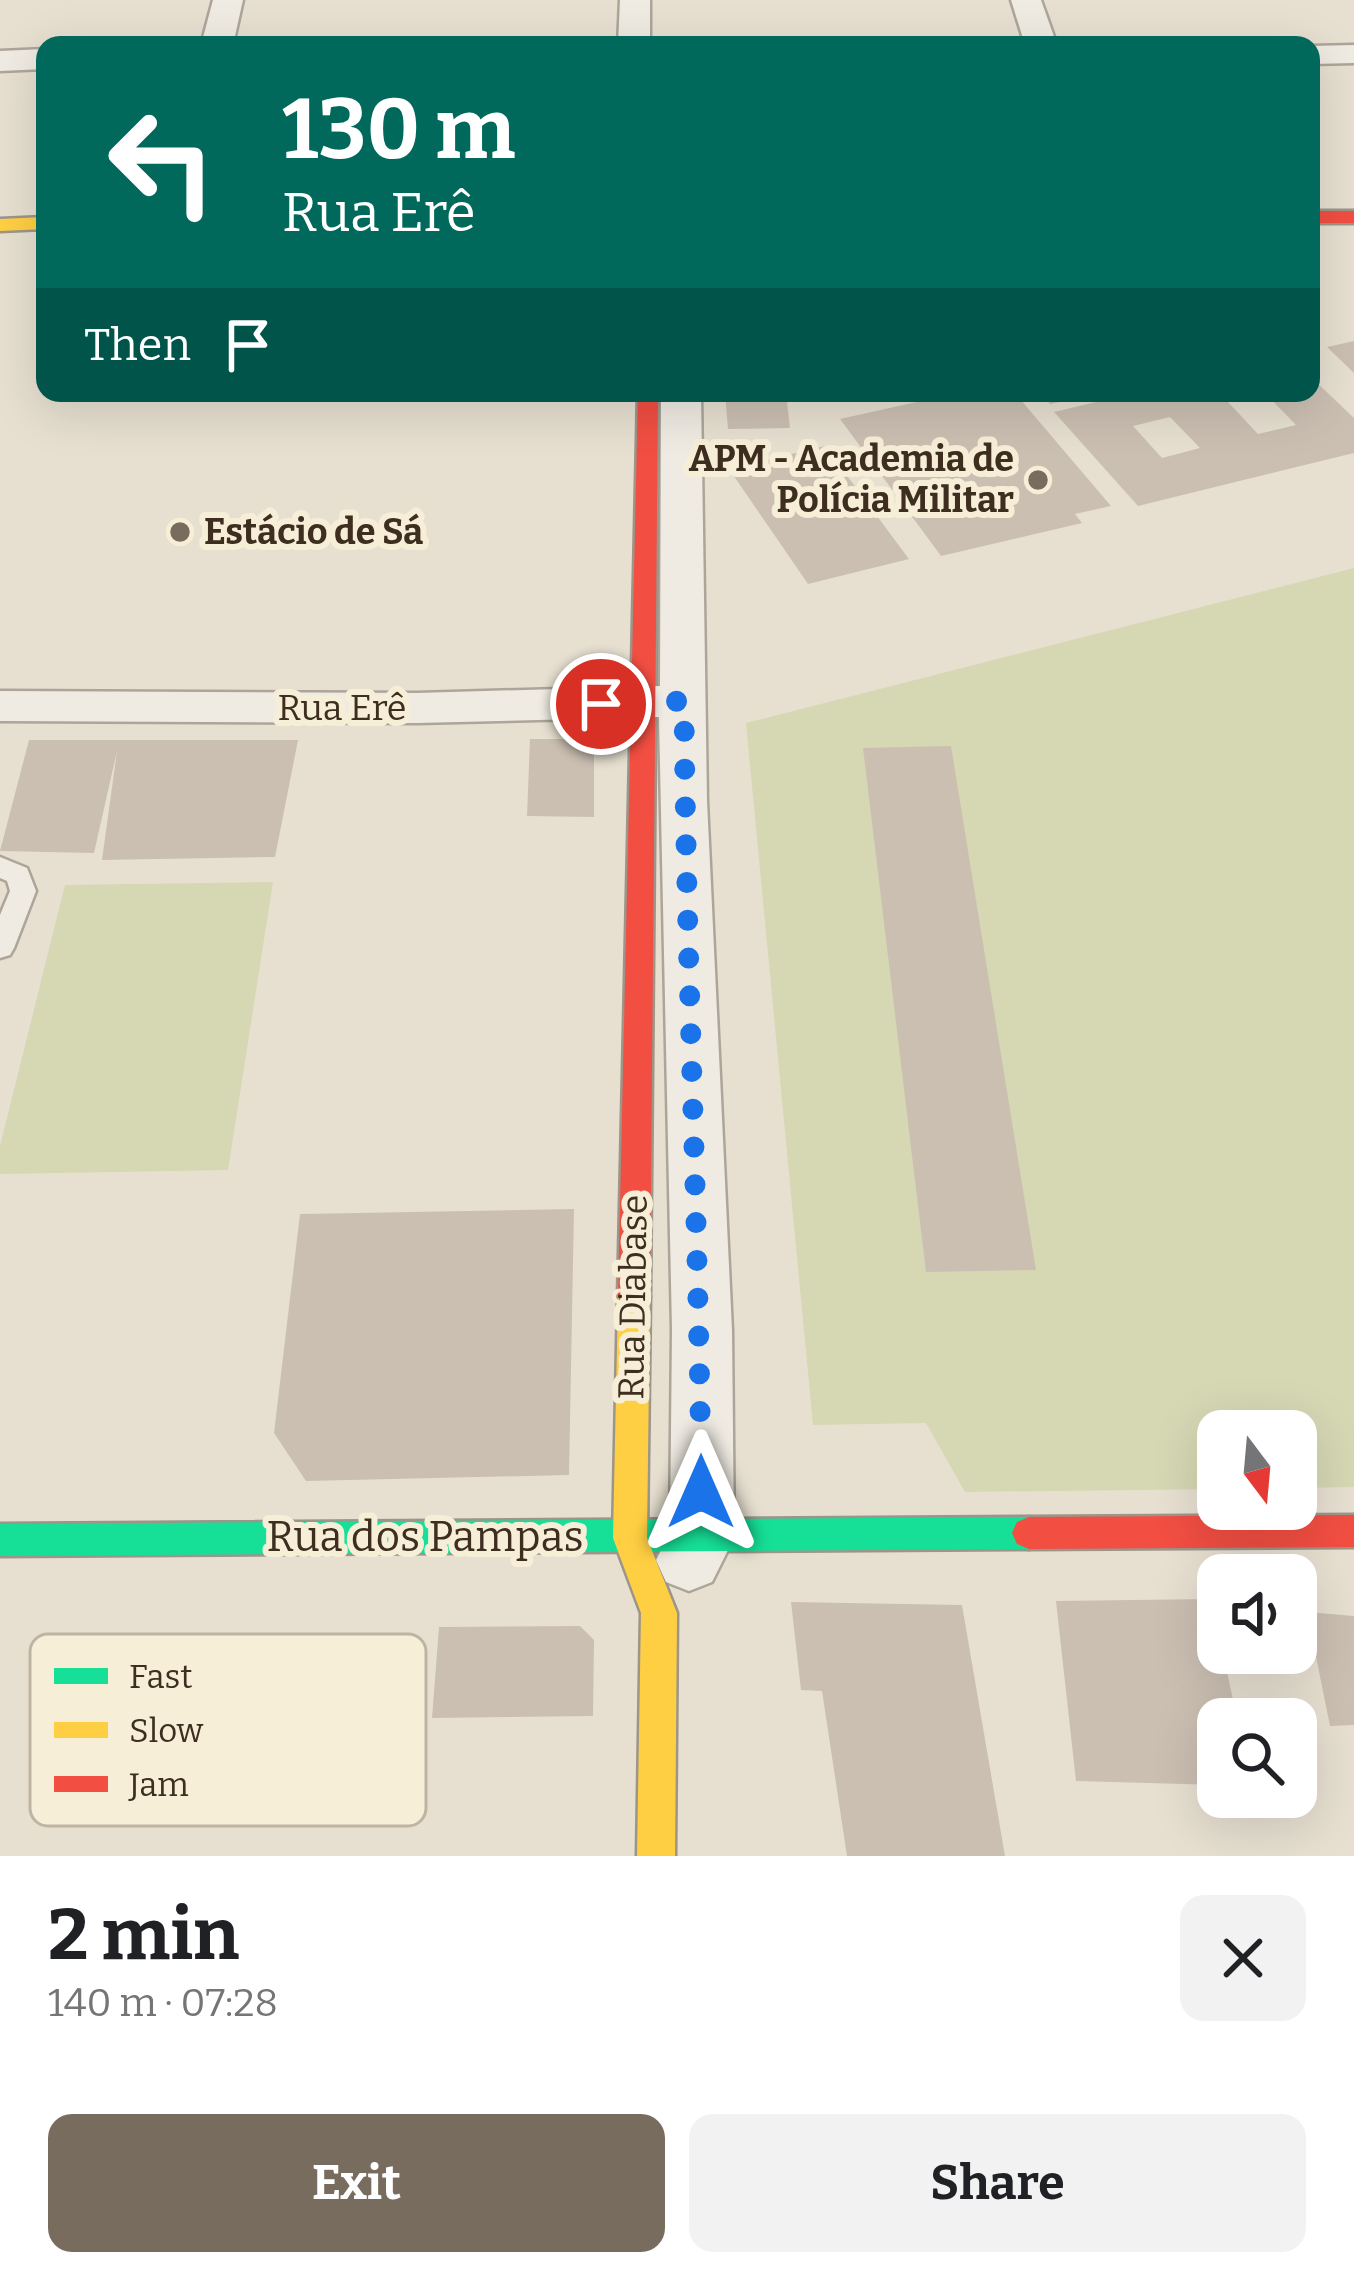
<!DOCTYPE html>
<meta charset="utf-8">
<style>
:root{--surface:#fff;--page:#f2f2f2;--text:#202124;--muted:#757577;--accent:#786c5e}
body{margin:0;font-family:Bitter,serif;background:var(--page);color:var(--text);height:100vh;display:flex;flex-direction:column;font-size:45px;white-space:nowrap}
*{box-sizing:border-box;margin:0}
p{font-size:39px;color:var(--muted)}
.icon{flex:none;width:66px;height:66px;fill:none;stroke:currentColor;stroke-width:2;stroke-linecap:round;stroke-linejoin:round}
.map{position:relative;height:1856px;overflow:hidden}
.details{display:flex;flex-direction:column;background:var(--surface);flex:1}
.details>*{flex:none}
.banner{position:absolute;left:36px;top:36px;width:1284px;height:366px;border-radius:24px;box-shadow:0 12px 48px #0002;background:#00695c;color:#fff;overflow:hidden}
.needle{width:78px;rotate:164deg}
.controls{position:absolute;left:1197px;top:1410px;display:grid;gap:24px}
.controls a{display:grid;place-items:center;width:120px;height:120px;border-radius:24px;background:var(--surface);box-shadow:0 12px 48px #0002;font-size:60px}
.pin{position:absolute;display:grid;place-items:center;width:102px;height:102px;color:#fff;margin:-51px;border:6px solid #fff;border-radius:50%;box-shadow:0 3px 12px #0007}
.me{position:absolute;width:132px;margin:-66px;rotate:0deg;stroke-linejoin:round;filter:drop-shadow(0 0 9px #0008)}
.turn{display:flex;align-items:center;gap:42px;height:252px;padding:0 48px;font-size:54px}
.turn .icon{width:156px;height:156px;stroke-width:2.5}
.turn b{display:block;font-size:84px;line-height:102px}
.then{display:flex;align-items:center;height:114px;padding:0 48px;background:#0003;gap:24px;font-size:45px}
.round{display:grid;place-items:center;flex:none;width:126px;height:126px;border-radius:24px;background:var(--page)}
.overview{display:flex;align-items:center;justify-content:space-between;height:204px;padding:0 48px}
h1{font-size:72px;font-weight:700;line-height:90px}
.cta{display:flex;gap:24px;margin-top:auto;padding:24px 48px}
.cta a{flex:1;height:138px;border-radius:24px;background:var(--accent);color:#fff;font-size:48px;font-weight:700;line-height:138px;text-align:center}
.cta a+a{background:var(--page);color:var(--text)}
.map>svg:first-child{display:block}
.green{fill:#d6d7b3}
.building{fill:#cbbfb2;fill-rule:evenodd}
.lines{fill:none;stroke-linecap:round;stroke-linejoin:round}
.lane-casing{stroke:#ada599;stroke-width:5}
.street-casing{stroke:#ada599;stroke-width:5}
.fast-casing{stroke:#9c958a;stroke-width:5}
.slow-casing{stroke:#9c958a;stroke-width:5}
.jam-casing{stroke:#9c958a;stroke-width:5}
.lane{fill:#efebe3;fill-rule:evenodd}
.street{fill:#efebe3;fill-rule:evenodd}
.fast{fill:#16e098;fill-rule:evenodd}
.slow{fill:#ffcf43;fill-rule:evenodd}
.jam{fill:#f24e42;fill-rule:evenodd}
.route{stroke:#1a73e8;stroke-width:21;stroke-dasharray:0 37.8}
.poi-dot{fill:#786c5e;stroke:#f7eed8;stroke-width:4.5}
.labels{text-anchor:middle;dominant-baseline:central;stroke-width:12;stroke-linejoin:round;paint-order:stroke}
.poi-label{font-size:36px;font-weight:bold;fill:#3d2e20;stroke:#f7eed8;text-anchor:end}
.street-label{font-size:36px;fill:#3d2e20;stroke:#f7eed8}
.near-street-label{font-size:42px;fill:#3d2e20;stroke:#f7eed8}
.key{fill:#f7eed8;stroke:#bfb4a1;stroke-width:3}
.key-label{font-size:33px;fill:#3d2e20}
</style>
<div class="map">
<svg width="1354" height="1856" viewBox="0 0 1354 1856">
<rect width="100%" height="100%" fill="#e7e0d1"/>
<!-- green -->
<g class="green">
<polygon points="1354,568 1354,1487 1296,1488 1296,1431 1218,1431 1218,1489 965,1492 926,1423 813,1425 746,723"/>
<polygon points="273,882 228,1170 0,1174 0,1146 65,885"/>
</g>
<!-- building -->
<g class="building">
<polygon points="1354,341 1354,373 1327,347"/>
<path d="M 1311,377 L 1354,418 L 1354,453 L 1138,506 L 1054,412 L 1134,393 L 1253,393 L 1227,401 L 1258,434 L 1296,425 L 1265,393 L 1311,393 ZM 1170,417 L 1200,448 L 1162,458 L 1133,426 Z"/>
<polygon points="725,393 786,393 790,428 728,429"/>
<polygon points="957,393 1015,393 1111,506 1075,514 1082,523 941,556 840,419"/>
<polygon points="1040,393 1092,393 1092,395 1050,404"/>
<polygon points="825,446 909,559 808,584 729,469"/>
<polygon points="530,739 594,739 594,817 527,816"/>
<polygon points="29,740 298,740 275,857 102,860 117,751 94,853 0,851"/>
<polygon points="951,746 1036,1270 926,1272 863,748"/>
<polygon points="574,1209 569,1475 306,1481 274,1433 300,1214"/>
<polygon points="1211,1599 1218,1653 1223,1653 1237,1719 1218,1719 1218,1785 1076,1781 1056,1601"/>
<polygon points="791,1602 962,1605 1005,1856 847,1856 822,1691 801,1690"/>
<polygon points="1307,1612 1354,1616 1354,1725 1330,1726"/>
<polygon points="580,1626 594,1640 593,1716 432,1718 439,1627"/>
</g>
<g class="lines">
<defs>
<polygon id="lane" points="0,857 27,868 36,891 14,948 10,955 0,958 0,915 10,891 7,881 0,878"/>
<g id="street">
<polygon points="213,0 243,0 233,45 201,45"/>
<polygon points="620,0 650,0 650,45 618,45"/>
<polygon points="1011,0 1041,0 1057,45 1025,45"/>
<polygon points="1354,45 1354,63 1311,64 1311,46"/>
<polygon points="45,49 45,69 0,71 0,51"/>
<polygon points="661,393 701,393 707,801 732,1330 734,1538 712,1582 689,1591 666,1582 656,1560 670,1532 672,1330 659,717 417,723 0,721 0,691 417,693 660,686"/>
</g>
<polygon id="fast" points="1029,1517 1041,1522 1046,1533 1041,1544 1029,1549 0,1556 0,1524"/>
<g id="slow">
<polygon points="45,217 45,229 0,231 0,219"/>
<polygon points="634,1283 645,1287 650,1297 647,1538 677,1613 675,1856 637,1856 641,1613 613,1538 618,1297 623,1287"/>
</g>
<g id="jam">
<rect x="1311" y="211" width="43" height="12"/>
<polygon points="638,393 658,393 650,1297 645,1307 634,1311 623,1307 618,1297"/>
<polygon points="1354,1515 1354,1547 1029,1549 1017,1544 1012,1533 1017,1522 1029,1517"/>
</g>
</defs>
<!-- lane casing -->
<use href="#lane" class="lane-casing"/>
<!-- street casing -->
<use href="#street" class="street-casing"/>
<!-- fast casing -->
<use href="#fast" class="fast-casing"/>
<!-- slow casing -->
<use href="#slow" class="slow-casing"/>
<!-- jam casing -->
<use href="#jam" class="jam-casing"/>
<!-- lane -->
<use href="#lane" class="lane"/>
<!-- street -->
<use href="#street" class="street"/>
<!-- fast -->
<use href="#fast" class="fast"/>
<!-- slow -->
<use href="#slow" class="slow"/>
<!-- jam -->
<use href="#jam" class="jam"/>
</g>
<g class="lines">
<!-- route -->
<path class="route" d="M 601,704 L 684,701 C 686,964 699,1228 701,1492"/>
</g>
<!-- markers -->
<g class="poi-dot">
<circle cx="1038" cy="480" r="12"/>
<circle cx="180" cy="532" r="12"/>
</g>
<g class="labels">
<!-- poi labels -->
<g class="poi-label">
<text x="1014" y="459">APM - Academia de<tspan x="1014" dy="41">Polícia Militar</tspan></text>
<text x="204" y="532" text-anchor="start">Estácio de Sá</text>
</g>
<!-- street labels -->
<g class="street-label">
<text x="342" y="708">Rua Erê</text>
<text transform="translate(633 1297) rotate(-89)">Rua Diabase</text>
</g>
<!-- near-street labels -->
<g class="near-street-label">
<text x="425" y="1537">Rua dos Pampas</text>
</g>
</g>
<!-- legend -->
<rect x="30" y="1634" width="396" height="192" rx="18" class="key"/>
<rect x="54" y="1668" width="54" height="16" fill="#16e098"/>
<rect x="54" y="1722" width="54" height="16" fill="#ffcf43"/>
<rect x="54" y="1776" width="54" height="16" fill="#f24e42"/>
<g class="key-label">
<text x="129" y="1688">Fast</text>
<text x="129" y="1742">Slow</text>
<text x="129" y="1796">Jam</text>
</g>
</svg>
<div class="controls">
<a><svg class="needle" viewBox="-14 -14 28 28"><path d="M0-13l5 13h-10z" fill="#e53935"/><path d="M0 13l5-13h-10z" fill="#757577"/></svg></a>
<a><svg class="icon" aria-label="sound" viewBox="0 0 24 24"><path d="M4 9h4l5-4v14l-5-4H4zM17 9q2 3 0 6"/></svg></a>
<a><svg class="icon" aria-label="search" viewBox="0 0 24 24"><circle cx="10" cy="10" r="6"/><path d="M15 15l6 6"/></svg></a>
</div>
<div class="pin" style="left:601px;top:704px;background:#d93025"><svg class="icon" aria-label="arrive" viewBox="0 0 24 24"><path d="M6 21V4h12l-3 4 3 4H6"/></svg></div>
<svg class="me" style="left:701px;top:1492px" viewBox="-20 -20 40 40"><path d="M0-17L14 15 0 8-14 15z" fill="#1a73e8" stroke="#fff" stroke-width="4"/></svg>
<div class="banner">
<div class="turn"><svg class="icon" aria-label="left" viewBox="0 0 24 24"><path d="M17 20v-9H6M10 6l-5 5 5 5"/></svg><div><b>130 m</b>Rua Erê</div></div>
<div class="then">Then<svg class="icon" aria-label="arrive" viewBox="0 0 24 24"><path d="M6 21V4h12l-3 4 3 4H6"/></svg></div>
</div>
</div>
<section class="details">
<div class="overview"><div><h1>2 min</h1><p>140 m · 07:28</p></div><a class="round"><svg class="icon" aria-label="close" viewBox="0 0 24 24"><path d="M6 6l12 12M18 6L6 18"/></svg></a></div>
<div class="cta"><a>Exit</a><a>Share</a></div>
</section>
